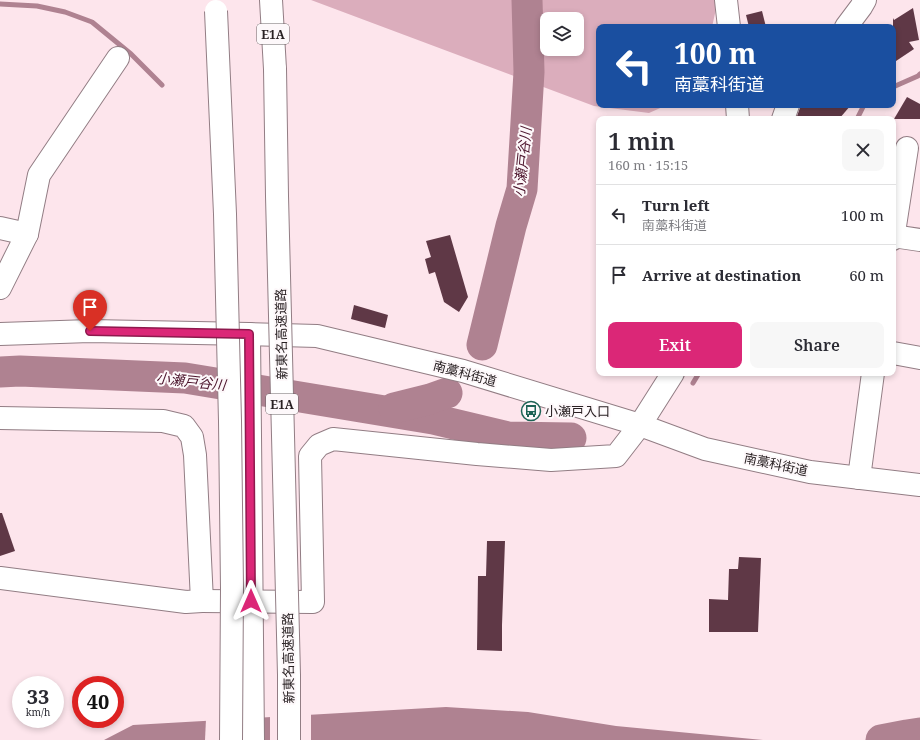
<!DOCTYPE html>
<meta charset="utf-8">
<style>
:root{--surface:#fff;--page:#f7f7f7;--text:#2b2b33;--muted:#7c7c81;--line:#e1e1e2;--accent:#db2777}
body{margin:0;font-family:"Noto Serif","Noto Sans JP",serif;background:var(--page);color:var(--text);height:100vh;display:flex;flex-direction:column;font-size:15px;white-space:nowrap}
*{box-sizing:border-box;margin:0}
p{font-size:13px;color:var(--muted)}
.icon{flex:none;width:22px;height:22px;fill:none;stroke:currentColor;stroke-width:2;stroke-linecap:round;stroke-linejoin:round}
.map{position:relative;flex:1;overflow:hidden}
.side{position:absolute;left:596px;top:116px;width:300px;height:260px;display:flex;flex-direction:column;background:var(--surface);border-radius:8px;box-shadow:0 2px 6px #0003}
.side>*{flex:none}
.banner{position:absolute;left:596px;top:24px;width:300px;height:84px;border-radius:8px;box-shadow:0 2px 6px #0003;background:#1a4fa0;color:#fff;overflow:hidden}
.buttons{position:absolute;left:540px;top:12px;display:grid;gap:8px}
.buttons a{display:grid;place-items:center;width:44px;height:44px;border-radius:8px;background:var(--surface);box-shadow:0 2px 6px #0003;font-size:20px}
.speed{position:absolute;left:12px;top:676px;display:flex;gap:8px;font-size:20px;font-weight:700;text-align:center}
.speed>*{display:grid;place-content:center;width:52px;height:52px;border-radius:50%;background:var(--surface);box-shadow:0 2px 6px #0003;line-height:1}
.speed small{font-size:10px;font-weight:400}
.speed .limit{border:6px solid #d22;background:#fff;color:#111}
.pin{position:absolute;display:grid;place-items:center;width:34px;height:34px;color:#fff;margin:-41px -17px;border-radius:50% 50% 50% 0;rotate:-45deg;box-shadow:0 0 4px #0007}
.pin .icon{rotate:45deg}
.me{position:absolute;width:44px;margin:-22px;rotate:0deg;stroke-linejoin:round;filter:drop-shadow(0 0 3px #0008)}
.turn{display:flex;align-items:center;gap:14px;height:84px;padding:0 12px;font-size:18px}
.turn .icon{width:52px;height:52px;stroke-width:2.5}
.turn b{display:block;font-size:28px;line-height:34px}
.round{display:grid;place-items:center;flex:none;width:42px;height:42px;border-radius:8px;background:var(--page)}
.summary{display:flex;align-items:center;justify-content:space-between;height:68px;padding:0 12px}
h1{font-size:24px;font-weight:600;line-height:30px}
.button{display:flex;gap:8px;margin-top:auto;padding:8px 12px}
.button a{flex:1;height:46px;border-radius:8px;background:var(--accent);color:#fff;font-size:16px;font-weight:600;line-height:46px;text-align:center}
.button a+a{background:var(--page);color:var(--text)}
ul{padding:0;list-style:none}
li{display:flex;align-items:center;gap:12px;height:60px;padding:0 12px;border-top:1px solid var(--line)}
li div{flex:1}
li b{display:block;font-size:15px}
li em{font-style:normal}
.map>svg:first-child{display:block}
.green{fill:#dbadbc;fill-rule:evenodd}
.water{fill:#af8291}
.pier{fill:#fde5ec}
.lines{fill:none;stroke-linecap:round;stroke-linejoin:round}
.stream{stroke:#af8291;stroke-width:5}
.river{stroke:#af8291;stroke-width:31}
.building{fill:#5f3846}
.minor-casing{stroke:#927d84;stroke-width:24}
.major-casing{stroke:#927d84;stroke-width:24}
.highway-casing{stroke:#927d84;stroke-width:24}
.minor{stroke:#fff;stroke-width:22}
.major{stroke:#fff;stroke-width:22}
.highway{stroke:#fff;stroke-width:22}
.highway-bridge-casing{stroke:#927d84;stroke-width:24;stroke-linecap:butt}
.highway-bridge{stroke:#fff;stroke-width:22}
.route-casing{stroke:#8e194d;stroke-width:10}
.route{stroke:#db2777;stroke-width:7}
.labels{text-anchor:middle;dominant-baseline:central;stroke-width:4;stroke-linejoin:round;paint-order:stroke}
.shield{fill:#fdf8fa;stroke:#696264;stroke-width:1}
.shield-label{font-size:12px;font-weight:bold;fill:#292123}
.street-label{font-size:13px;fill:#292123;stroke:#fdf8fa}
.poi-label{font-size:13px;fill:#292123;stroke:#fdf8fa;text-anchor:start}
.water-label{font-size:14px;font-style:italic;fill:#4a122a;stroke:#fdf8fa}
</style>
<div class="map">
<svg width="920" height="740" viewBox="0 0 920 740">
<rect width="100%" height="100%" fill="#fde5ec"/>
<!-- green -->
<path class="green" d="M 311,0 L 716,0 L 716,9 L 712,27 L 599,27 L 599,105 L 667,105 L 649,113 L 594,106 ZM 547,19 L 577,19 L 577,49 L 547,49 Z"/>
<!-- water -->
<polygon class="water" points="446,707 528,712 616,726 763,740 104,740 133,725"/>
<!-- pier -->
<g class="pier">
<polygon points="311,713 311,740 270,740 270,715"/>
<polygon points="250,716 250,740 205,740 206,719"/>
</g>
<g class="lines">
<!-- stream -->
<g class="stream">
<polyline points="0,4 37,6 65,12 92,22 131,54 162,85"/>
<polyline points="893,87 918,76 920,74"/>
<polyline points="857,119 864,105"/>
<polyline points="693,383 699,373"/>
</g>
<!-- river -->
<g class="river">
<polyline points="482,345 511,226 522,189 529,72 527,0"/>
<polyline points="0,372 20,371 185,378 433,419 508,437 571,438"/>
<polyline points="394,408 430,399 447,393"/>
<polyline points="881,740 907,735 920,733"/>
</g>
</g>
<!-- building -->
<g class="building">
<polygon points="913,8 919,40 909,42 914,49 893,63 893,18 894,20"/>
<polygon points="762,11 766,27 749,27 746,15"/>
<polygon points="907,97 920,104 920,119 894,119"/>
<polygon points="801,105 851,105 839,119 796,119"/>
<polygon points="450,235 468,297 459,312 444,302 435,272 429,274 425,259 431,257 426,241"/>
<polygon points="354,305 388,315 385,328 351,319"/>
<polygon points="0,513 2,513 15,551 0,556"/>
<polygon points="487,541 505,541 502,625 502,651 477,650 478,576 486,576"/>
<polygon points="739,557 761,558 758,632 709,632 709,599 728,600 729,569 738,569"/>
</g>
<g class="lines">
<defs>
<g id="minor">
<polyline points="846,27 861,7 865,0"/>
<polyline points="783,119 788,105"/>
<polyline points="0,228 27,234"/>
<polyline points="893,236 920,240"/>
<polyline points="893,239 907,148"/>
<polyline points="0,288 27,234 39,175 118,58"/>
<polyline points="249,334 253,740"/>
<polyline points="893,353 920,358"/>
<polyline points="0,418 163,421 184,426 192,437 195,455 202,601 186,602 0,578"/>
<polyline points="859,478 873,373"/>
<polyline points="202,601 313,602 310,456 319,445 333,439 477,454 551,460 616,456 640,425"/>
</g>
<g id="major">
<polyline points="726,0 729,27"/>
<polyline points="737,105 738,119"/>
<polyline points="0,334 90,331 249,334 317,336 463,371 640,425 705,449 810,472 920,485"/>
<polyline points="640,425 673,373"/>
</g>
<polyline id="highway" points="271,0 275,69"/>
</defs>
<!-- minor casing -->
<use href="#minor" class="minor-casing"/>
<!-- major casing -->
<use href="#major" class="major-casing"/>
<!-- highway casing -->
<use href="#highway" class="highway-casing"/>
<!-- minor -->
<use href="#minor" class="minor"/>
<!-- major -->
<use href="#major" class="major"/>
<!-- highway -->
<use href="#highway" class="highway"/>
<defs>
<g id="highway-bridge">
<polyline points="216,11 225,214 230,421 232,588 231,740"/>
<polyline points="275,69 277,196 289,675 289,740"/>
</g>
</defs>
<!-- highway-bridge casing -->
<use href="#highway-bridge" class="highway-bridge-casing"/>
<!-- highway-bridge -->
<use href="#highway-bridge" class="highway-bridge"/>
</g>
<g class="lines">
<defs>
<polyline id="route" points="90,331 249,334 251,601"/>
</defs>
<!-- route casing -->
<use href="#route" class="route-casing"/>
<!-- route -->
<use href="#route" class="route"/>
</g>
<!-- icons -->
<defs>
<symbol id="bus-ring" viewBox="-11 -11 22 22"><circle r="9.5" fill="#fdf8fa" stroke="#1d6355" stroke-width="1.5"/><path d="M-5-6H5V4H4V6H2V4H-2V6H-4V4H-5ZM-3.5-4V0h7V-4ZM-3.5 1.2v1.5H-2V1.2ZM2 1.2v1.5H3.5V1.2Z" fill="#1d6355"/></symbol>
</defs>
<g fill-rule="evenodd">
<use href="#bus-ring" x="520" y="400" width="22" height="22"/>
</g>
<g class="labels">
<!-- shield labels -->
<g class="shield">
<rect x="257" y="24" width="32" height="20" rx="3"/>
<rect x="266" y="394" width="32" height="20" rx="3"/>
</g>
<g class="shield-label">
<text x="273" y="34">E1A</text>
<text x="282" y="404">E1A</text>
</g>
<!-- street labels -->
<g class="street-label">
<text transform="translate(281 334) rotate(-91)">新東名高速道路</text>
<text transform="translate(465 373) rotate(15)">南藁科街道</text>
<text transform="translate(776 464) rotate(12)">南藁科街道</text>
<text transform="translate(288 658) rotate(-91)">新東名高速道路</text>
</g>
<!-- poi labels -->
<g class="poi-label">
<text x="545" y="411">小瀬戸入口</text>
</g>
<!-- water labels -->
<g class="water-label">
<text transform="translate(522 162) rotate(-84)">小瀬戸谷川</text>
<text transform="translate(191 381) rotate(6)">小瀬戸谷川</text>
</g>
</g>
</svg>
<div class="buttons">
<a><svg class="icon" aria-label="layers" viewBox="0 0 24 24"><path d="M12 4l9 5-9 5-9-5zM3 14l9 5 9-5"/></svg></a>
</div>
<div class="speed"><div>33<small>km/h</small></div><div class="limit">40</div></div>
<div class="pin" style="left:90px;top:331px;background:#d93025"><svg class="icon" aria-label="arrive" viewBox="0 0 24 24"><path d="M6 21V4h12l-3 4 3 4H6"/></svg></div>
<svg class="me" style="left:251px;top:601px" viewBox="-20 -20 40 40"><path d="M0-17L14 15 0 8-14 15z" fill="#db2777" stroke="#fff" stroke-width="4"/></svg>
<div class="banner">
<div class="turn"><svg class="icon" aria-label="left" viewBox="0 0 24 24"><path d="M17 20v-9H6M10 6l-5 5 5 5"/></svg><div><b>100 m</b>南藁科街道</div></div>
</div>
<section class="side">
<div class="summary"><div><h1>1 min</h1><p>160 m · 15:15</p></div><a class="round"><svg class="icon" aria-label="close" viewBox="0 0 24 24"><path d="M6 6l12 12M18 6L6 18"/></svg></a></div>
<ul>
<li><svg class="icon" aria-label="left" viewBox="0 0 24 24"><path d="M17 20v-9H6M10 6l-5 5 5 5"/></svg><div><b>Turn left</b><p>南藁科街道</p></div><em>100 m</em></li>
<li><svg class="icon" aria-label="arrive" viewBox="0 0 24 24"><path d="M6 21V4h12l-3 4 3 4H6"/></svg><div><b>Arrive at destination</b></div><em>60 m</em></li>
</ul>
<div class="button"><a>Exit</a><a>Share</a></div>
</section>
</div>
